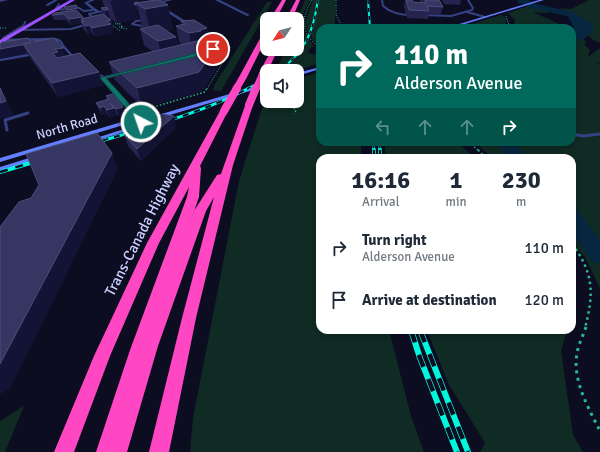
<!DOCTYPE html>
<style>
:root{--surface:#fff;--page:#f2f2f3;--text:#1f2937;--muted:#747a83}
body{margin:0;font-family:Signika,sans-serif;background:var(--page);color:var(--text);height:100vh;display:flex;flex-direction:column;font-size:15px;white-space:nowrap}
*{box-sizing:border-box;margin:0}
p{font-size:13px;color:var(--muted)}
.icon{flex:none;width:22px;height:22px;fill:none;stroke:currentColor;stroke-width:2;stroke-linecap:round;stroke-linejoin:round}
.map{position:relative;flex:1;overflow:hidden}
.drawer{position:absolute;left:316px;top:154px;width:260px;height:180px;display:flex;flex-direction:column;background:var(--surface);border-radius:12px;box-shadow:0 2px 6px #0003}
.drawer>*{flex:none}
.banner{position:absolute;left:316px;top:24px;width:260px;height:122px;border-radius:12px;box-shadow:0 2px 6px #0003;background:#00695c;color:#fff;overflow:hidden}
.needle{width:26px;rotate:234deg}
.tools{position:absolute;left:260px;top:12px;display:grid;gap:8px}
.tools a{display:grid;place-items:center;width:44px;height:44px;border-radius:8px;background:var(--surface);box-shadow:0 2px 6px #0003;font-size:20px}
.pin{position:absolute;display:grid;place-items:center;width:34px;height:34px;color:#fff;margin:-17px;border:2px solid #fff;border-radius:50%;box-shadow:0 1px 4px #0007}
.me{position:absolute;width:44px;margin:-22px;rotate:319deg;stroke-linejoin:round;filter:drop-shadow(0 0 3px #0008)}
.turn{display:flex;align-items:center;gap:14px;height:84px;padding:0 12px;font-size:18px}
.turn .icon{width:52px;height:52px;stroke-width:2.5}
.turn b{display:block;font-size:28px;line-height:34px}
.lanes{display:flex;align-items:center;height:38px;padding:0 12px;background:#0003;justify-content:center;gap:20px;direction:ltr}
.lanes .off{opacity:.35}
.eta{display:flex;justify-content:space-evenly;align-items:center;height:68px;text-align:center}
.eta b{font-size:24px;font-weight:700;line-height:28px}
ul{padding:0;list-style:none}
li{display:flex;align-items:center;gap:12px;height:52px;padding:0 12px}
li div{flex:1}
li b{display:block;font-size:15px}
li em{font-style:normal}
.map>svg:first-child{display:block}
.green{fill:#0f2b24}
.water{fill:#07263f}
.lines{fill:none;stroke-linecap:round;stroke-linejoin:round}
.river{fill:#07263f;fill-rule:evenodd}
.path-far4{stroke:#29b691;stroke-width:1;stroke-dasharray:1 1.5;stroke-linecap:butt}
.path-far3{stroke:#29b691;stroke-width:1.5;stroke-dasharray:1.5 2;stroke-linecap:butt}
.path-far2{stroke:#29b691;stroke-width:2;stroke-dasharray:2 2.5;stroke-linecap:butt}
.path-far1{stroke:#29b691;stroke-width:2.5;stroke-dasharray:2.5 3.5;stroke-linecap:butt}
.path{stroke:#29b691;stroke-width:3;stroke-dasharray:3 4.5;stroke-linecap:butt}
.service-far2{stroke:#354182;stroke-width:2}
.service-far1{stroke:#354182;stroke-width:2.5}
.service{stroke:#354182;stroke-width:3}
.minor{fill:#354182;fill-rule:evenodd}
.tertiary{fill:#354182;fill-rule:evenodd}
.secondary{fill:#637eff;fill-rule:evenodd}
.primary{fill:#9c53ff;fill-rule:evenodd}
.motorway{fill:#ff47c4;fill-rule:evenodd}
.rail-far3-casing{stroke:#00f7de;stroke-width:2}
.rail-far2-casing{stroke:#00f7de;stroke-width:3}
.rail-far1-casing{stroke:#00f7de;stroke-width:4}
.rail-casing{stroke:#00f7de;stroke-width:6}
.rail-far3{stroke:#0c0d21;stroke-width:1.5;stroke-dasharray:4;stroke-linecap:butt}
.rail-far2{stroke:#0c0d21;stroke-width:2;stroke-dasharray:6;stroke-linecap:butt}
.rail-far1{stroke:#0c0d21;stroke-width:2.5;stroke-dasharray:8;stroke-linecap:butt}
.rail{stroke:#0c0d21;stroke-width:4.5;stroke-dasharray:13;stroke-linecap:butt}
.motorway-bridge-far1{stroke:#ff47c4;stroke-width:7}
.motorway-bridge{stroke:#ff47c4;stroke-width:8}
.wall{fill:#24244f}
.shaded-wall{fill:#131335}
.building{fill:#363662;stroke:#4d4e7b}
.route{fill:#0f766e;stroke:#0a4d48}
.labels{text-anchor:middle;dominant-baseline:central;stroke-width:4;stroke-linejoin:round;paint-order:stroke}
.far-street-label{font-size:13px;fill:#ccd0ff;stroke:#0c0d21}
.street-label{font-size:15px;fill:#ccd0ff;stroke:#0c0d21}
</style>
<div class="map">
<svg width="600" height="452" viewBox="0 0 600 452">
<rect width="100%" height="100%" fill="#0c0d21"/>
<!-- green -->
<g class="green">
<path d="M 305,0 L 311,0 C 296,22 301,27 314,46 L 310,48 L 308,53 L 320,55 L 320,63 L 295,71 L 276,70 L 286,49 L 297,49 L 297,19 Z"/>
<polygon points="313,0 335,0 335,24 338,28 320,28 320,44 314,42 304,25"/>
<path d="M 589,0 L 600,0 L 600,43 C 586,39 583,25 574,16 C 570,12 564,10 560,8 L 571,9 Z"/>
<polygon points="267,2 272,2 225,84 221,91 213,90 215,84"/>
<polygon points="528,6 541,8 549,12 547,13 533,12 568,28 513,28 515,20 508,13"/>
<polygon points="501,15 507,19 504,28 459,28"/>
<polygon points="572,30 587,42 584,44 590,50 588,57 600,48 600,63 595,62 600,64 600,289 585,257 572,242 572,158 492,158 475,142 572,142"/>
<polygon points="320,72 320,142 361,142 361,158 320,158 320,330 389,330 411,416 424,452 190,452 193,418 239,181 264,102 267,96 267,101 297,101 297,79"/>
<polygon points="385,142 457,142 475,158 385,158"/>
<polygon points="427,330 567,330 561,351 573,435 583,452 480,452 485,443 448,383"/>
<polygon points="24,406 5,452 0,452 0,421"/>
</g>
<!-- water -->
<path class="water" d="M 517,0 C 526,0 532,4 541,5 C 561,10 575,12 593,24 L 593,32 L 585,38 L 572,42 L 572,34 L 577,33 L 569,19 L 570,17 L 562,13 L 518,3 Z"/>
<g class="lines">
<!-- river -->
<g class="river">
<polygon points="517,0 528,0 537,4 573,12 587,24 576,38 572,39 572,30 577,24 567,16 531,8"/>
<polygon points="495,142 513,142 529,158 510,158"/>
<polygon points="572,210 579,212 600,240 600,264 592,262 572,232"/>
</g>
<!-- path-far4 -->
<g class="path-far4">
<path d="M 312,0 C 300,20 301,34 320,48"/>
<polyline points="336,0 336,15 343,28"/>
<polyline points="506,16 510,28"/>
<polygon points="117,23 121,24 115,24"/>
<polyline points="111,24 120,31"/>
<polygon points="122,26 123,27 119,27"/>
<polyline points="0,28 7,28"/>
<polyline points="121,28 127,29"/>
<polyline points="207,89 231,48 229,46"/>
</g>
<!-- path-far3 -->
<g class="path-far3">
<polyline points="286,101 296,110 294,114"/>
<polyline points="143,110 205,92 207,88"/>
<polyline points="469,142 479,151"/>
</g>
<!-- path-far2 -->
<polyline class="path-far2" points="478,150 486,158"/>
<!-- path-far1 -->
<path class="path-far1" d="M 572,244 C 594,273 594,294 585,328"/>
<!-- path -->
<path class="path" d="M 586,327 C 583,336 578,345 577,354 C 572,380 589,409 600,431"/>
<!-- service-far2 -->
<g class="service-far2">
<path d="M 382,0 L 383,6 C 391,13 400,15 411,15"/>
<polyline points="59,4 55,10 79,8 84,11 93,10"/>
<polyline points="467,12 485,17"/>
<polyline points="422,15 451,16 472,10 473,8 468,0"/>
<polyline points="95,20 89,14 98,12"/>
<polygon points="145,20 152,22 142,26 132,24 136,21"/>
<polyline points="20,30 71,29 88,24"/>
<polyline points="3,40 3,38 24,25 25,22"/>
<polyline points="24,40 56,40"/>
</g>
<!-- service-far1 -->
<g class="service-far1">
<polyline points="3,40 55,39 60,41 64,47 59,49"/>
<polyline points="64,47 74,58"/>
<polyline points="0,60 34,54"/>
</g>
<!-- service -->
<g class="service">
<polyline points="7,130 5,120 28,113"/>
<polyline points="572,134 583,136 600,134"/>
</g>
<!-- minor -->
<g class="minor">
<polygon points="0,0 8,0 0,2"/>
<polygon points="54,0 58,0 48,6 45,5"/>
<polygon points="90,0 95,0 88,3 99,11 113,9 115,10 97,13 84,3"/>
<polygon points="215,0 220,0 250,15 247,16"/>
</g>
<!-- tertiary -->
<g class="tertiary">
<polygon points="166,0 173,0 155,4 153,3"/>
<polygon points="160,6 162,6 222,44 218,48 202,53 202,51 217,44 160,8"/>
<polygon points="123,72 125,73 125,74 106,79 143,121 143,123 139,123 98,75 100,74 104,76"/>
</g>
<!-- secondary -->
<g class="secondary">
<polygon points="539,0 544,0 452,28 446,28"/>
<polygon points="320,67 320,69 297,76 297,73"/>
<polygon points="267,83 267,86 143,123 134,129 92,142 88,142 87,141 130,127 134,124 127,124 0,162 0,158 125,121 141,120"/>
<polygon points="39,155 42,157 41,158 0,171 0,167"/>
</g>
<!-- primary -->
<polygon class="primary" points="70,0 75,0 0,44 0,40"/>
<!-- motorway -->
<g class="motorway">
<polygon points="282,0 286,0 276,19 270,19"/>
<polygon points="296,0 300,0 292,19 286,19"/>
<polygon points="267,29 267,37 246,79 242,81 239,81 238,79 264,31"/>
<polygon points="272,49 278,49 266,75 260,75 259,73"/>
<polygon points="246,103 249,103 253,105 233,165 196,318 169,452 149,452 182,318 214,197 206,211 158,346 127,452 96,452 130,350 187,197 189,187 159,243 110,356 74,452 54,452 94,356 147,243 220,111 224,109 227,109 228,111 200,166 201,168 199,197 190,223 194,211 217,175 221,174"/>
</g>
<defs>
<g id="rail-far3">
<polyline points="368,0 370,28"/>
<path d="M 279,71 C 306,51 313,32 318,0"/>
<polyline points="247,89 267,78"/>
</g>
<g id="rail-far2">
<polyline points="373,142 374,151"/>
<polyline points="379,142 380,151"/>
<path d="M 91,144 C 144,128 200,114 249,88"/>
</g>
<g id="rail-far1">
<polyline points="374,150 374,158"/>
<polyline points="380,150 380,158"/>
<polyline points="0,172 40,160"/>
</g>
<g id="rail">
<polyline points="411,330 420,358 457,452"/>
<polyline points="420,330 468,452"/>
</g>
</defs>
<!-- rail-far3 casing -->
<use href="#rail-far3" class="rail-far3-casing"/>
<!-- rail-far2 casing -->
<use href="#rail-far2" class="rail-far2-casing"/>
<!-- rail-far1 casing -->
<use href="#rail-far1" class="rail-far1-casing"/>
<!-- rail casing -->
<use href="#rail" class="rail-casing"/>
<!-- rail-far3 -->
<use href="#rail-far3" class="rail-far3"/>
<!-- rail-far2 -->
<use href="#rail-far2" class="rail-far2"/>
<!-- rail-far1 -->
<use href="#rail-far1" class="rail-far1"/>
<!-- rail -->
<use href="#rail" class="rail"/>
<!-- motorway-bridge-far1 -->
<g class="motorway-bridge-far1">
<polyline points="236,89 242,79"/>
<polyline points="256,89 263,73"/>
</g>
<!-- motorway-bridge -->
<g class="motorway-bridge">
<polyline points="249,105 256,88"/>
<polyline points="224,111 237,88"/>
</g>
</g>
<!-- wall -->
<g class="wall">
<polygon points="102,0 140,0 140,2 137,3 173,29 166,31 176,37 178,46 183,45 179,42 176,26 182,25 181,21 207,28 210,45 208,45 215,49 218,66 202,91 143,108 115,80 109,62 153,52 144,45 140,29 143,28 142,27 138,10 136,10 138,19 117,23 110,18 109,15 106,16 111,20 113,28 112,29 113,33 95,36 92,33 88,34 84,30 81,23 71,25 66,20 54,20 52,15 65,11 64,7 78,8 80,13 84,18 103,14 101,8 106,7 104,6"/>
<polygon points="405,0 412,0 413,2 421,3 420,0 439,0 443,7 441,14 429,14 428,19 407,18 404,7"/>
<polygon points="442,0 461,0 460,5 444,4"/>
<polygon points="2,42 32,43 66,56 99,72 103,85 58,97 29,56 27,53 0,59"/>
<polygon points="106,96 127,111 125,112 125,114 119,116 116,114 117,115 109,118 107,114 102,115 99,110 96,103 107,100"/>
<polygon points="141,124 176,127 141,161 128,146 124,135 139,130 142,128"/>
</g>
<!-- shaded-wall -->
<g class="shaded-wall">
<polygon points="115,0 140,0 140,2 134,3 136,5 138,10 136,10 138,19 117,23 110,1"/>
<polygon points="168,5 173,29 151,34 145,9"/>
<polygon points="78,8 80,13 68,15 67,10"/>
<polygon points="104,10 108,10 109,15 106,16"/>
<polygon points="83,17 85,22 81,19 83,23 81,21 81,23 71,25 69,19"/>
<polygon points="111,20 113,28 112,29 113,33 95,36 92,28 107,21"/>
<polygon points="89,25 92,33 88,34 85,26"/>
<polygon points="207,28 210,45 192,50 189,33"/>
<polygon points="176,37 180,54 162,58 158,41"/>
<polygon points="32,43 23,44 27,53 0,59 0,49"/>
<polygon points="63,48 68,60 63,64 53,53 55,49"/>
<polygon points="215,49 218,66 202,91 143,108 137,88"/>
<polygon points="99,72 103,85 58,97 52,83"/>
<polygon points="0,87 14,115 0,119"/>
<polygon points="125,104 127,111 125,112 125,114 119,116 116,109 121,105"/>
<polygon points="104,106 107,114 102,115 100,108"/>
<polygon points="114,108 117,115 109,118 107,110"/>
<polygon points="174,116 176,127 141,161 137,149"/>
<polygon points="112,153 118,169 10,389 0,394 0,364"/>
</g>
<!-- building -->
<g class="building">
<polygon points="156,0 160,0 168,5 145,9 136,3"/>
<polygon points="406,0 412,0 413,2 426,3 425,0 439,0 443,7 427,6 429,11 409,10"/>
<polygon points="137,2 138,3 136,3 136,5 135,5 134,3"/>
<polygon points="76,5 78,8 67,10 64,7"/>
<polygon points="107,7 108,10 104,10 101,8"/>
<polygon points="76,10 83,17 69,19 64,14 52,15 55,13"/>
<polygon points="103,14 111,20 107,21 111,24 92,28 89,25 85,26 81,21 84,21 81,19"/>
<polygon points="194,20 207,28 200,30 201,31 189,33 176,26 185,24 181,21"/>
<polygon points="158,25 176,37 158,41 140,29"/>
<polygon points="28,38 32,43 0,49 0,44 2,42"/>
<polygon points="54,38 63,48 55,49 58,52 53,53 57,58 80,53 99,72 52,83 23,44"/>
<polygon points="201,40 215,49 199,72 137,88 109,62"/>
<polygon points="0,88 6,101 0,103"/>
<polygon points="116,93 125,104 121,105 123,107 116,109 110,103 114,108 107,110 104,106 100,108 96,103 109,99 106,96"/>
<polygon points="162,114 174,116 137,149 124,135 139,130 143,126 141,124 148,118"/>
<polygon points="97,133 112,153 0,364 0,227 19,202 31,198 39,185 26,154"/>
</g>
<!-- route -->
<polygon class="route" points="211,48 215,49 193,57 106,78 144,120 144,123 139,123 100,78 190,55"/>
<g class="labels">
<!-- far-street labels -->
<g class="far-street-label">
<text transform="translate(67 127) rotate(-16)">North Road</text>
</g>
<!-- street labels -->
<g class="street-label">
<text transform="translate(142 230) rotate(-63)">Trans-Canada Highway</text>
</g>
</g>
</svg>
<div class="tools">
<a><svg class="needle" viewBox="-14 -14 28 28"><path d="M0-13l5 13h-10z" fill="#e53935"/><path d="M0 13l5-13h-10z" fill="#747a83"/></svg></a>
<a><svg class="icon" aria-label="sound" viewBox="0 0 24 24"><path d="M4 9h4l5-4v14l-5-4H4zM17 9q2 3 0 6"/></svg></a>
</div>
<div class="pin" style="left:213px;top:49px;background:#d93025"><svg class="icon" aria-label="arrive" viewBox="0 0 24 24"><path d="M6 21V4h12l-3 4 3 4H6"/></svg></div>
<svg class="me" style="left:141px;top:122px" viewBox="-20 -20 40 40"><circle r="17" fill="#0f766e" stroke="#fff" stroke-width="3"/><path d="M0-11L8 9 0 5-8 9z" fill="#fff"/></svg>
<div class="banner">
<div class="turn"><svg class="icon" aria-label="right" viewBox="0 0 24 24"><path d="M7 20v-9h11M14 6l5 5-5 5"/></svg><div><b>110 m</b>Alderson Avenue</div></div>
<div class="lanes"><svg class="icon off" aria-label="left" viewBox="0 0 24 24"><path d="M17 20v-9H6M10 6l-5 5 5 5"/></svg><svg class="icon off" aria-label="ahead" viewBox="0 0 24 24"><path d="M12 20V5M6 11l6-6 6 6"/></svg><svg class="icon off" aria-label="ahead" viewBox="0 0 24 24"><path d="M12 20V5M6 11l6-6 6 6"/></svg><svg class="icon" aria-label="right" viewBox="0 0 24 24"><path d="M7 20v-9h11M14 6l5 5-5 5"/></svg></div>
</div>
<section class="drawer">
<div class="eta">
<div><b>16:16</b><p>Arrival</p></div>
<div><b>1</b><p>min</p></div>
<div><b>230</b><p>m</p></div>
</div>
<ul>
<li><svg class="icon" aria-label="right" viewBox="0 0 24 24"><path d="M7 20v-9h11M14 6l5 5-5 5"/></svg><div><b>Turn right</b><p>Alderson Avenue</p></div><em>110 m</em></li>
<li><svg class="icon" aria-label="arrive" viewBox="0 0 24 24"><path d="M6 21V4h12l-3 4 3 4H6"/></svg><div><b>Arrive at destination</b></div><em>120 m</em></li>
</ul>
</section>
</div>
